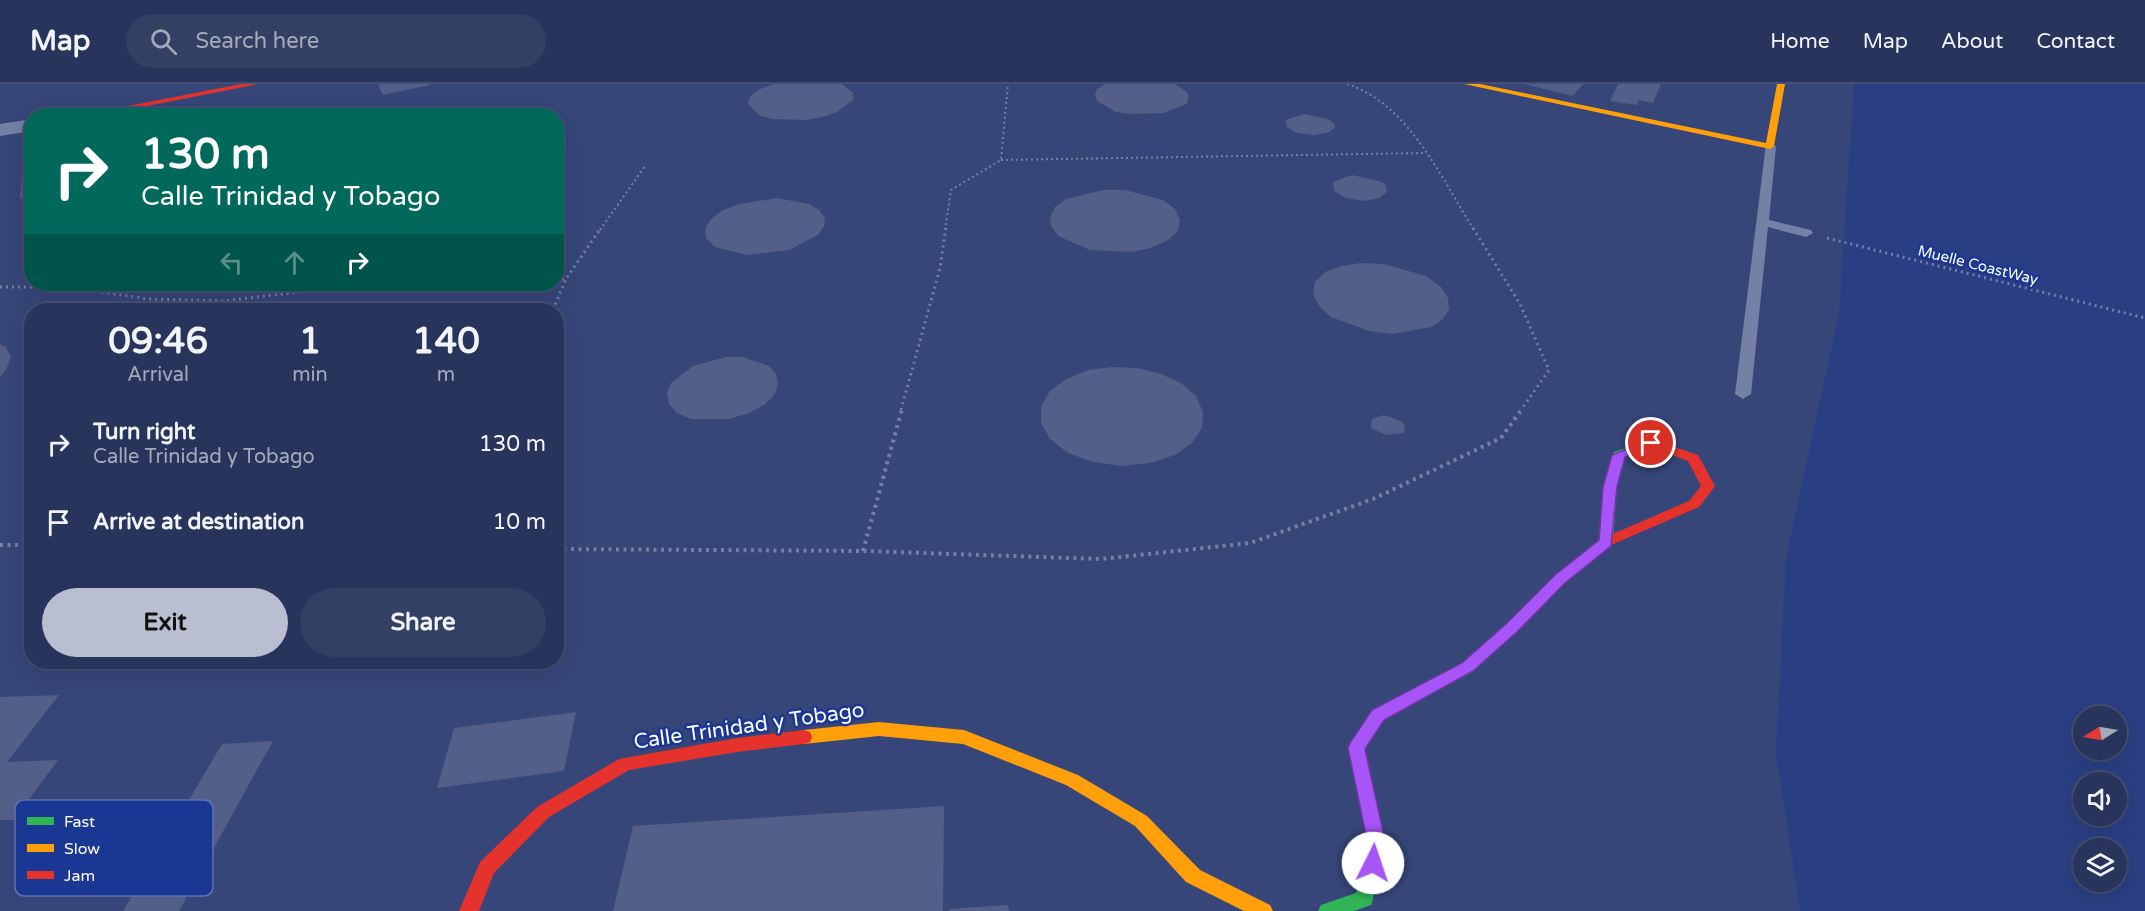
<!DOCTYPE html>
<style>
:root{--surface:#28345b;--page:#343f64;--text:#f1f3f6;--muted:#a5aabb;--line:#444f71;--accent:#b9bed0}
body{margin:0;font-family:"Varela Round",sans-serif;background:var(--page);color:var(--text);height:100vh;display:flex;flex-direction:column;font-size:22px;white-space:nowrap}
*{box-sizing:border-box;margin:0}
p{font-size:20px;color:var(--muted)}
.icon{flex:none;width:33px;height:33px;fill:none;stroke:currentColor;stroke-width:2;stroke-linecap:round;stroke-linejoin:round}
.map{position:relative;flex:1;overflow:hidden}
.side{position:absolute;left:24px;top:219px;width:540px;height:366px;display:flex;flex-direction:column;background:var(--surface);border-radius:24px;box-shadow:0 6px 24px #0002,0 0 0 2px var(--line)}
.side>*{flex:none}
.guide{position:absolute;left:24px;top:24px;width:540px;height:183px;border-radius:24px;box-shadow:0 6px 24px #0002,0 0 0 2px var(--line);background:#00695c;color:#fff;overflow:hidden}
.needle{width:39px;rotate:259deg}
.fabs{position:absolute;left:2073px;top:622px;display:grid;gap:12px}
.fabs a{display:grid;place-items:center;width:54px;height:54px;border-radius:50%;background:var(--surface);box-shadow:0 6px 24px #0002,0 0 0 2px var(--line);font-size:30px}
.pin{position:absolute;display:grid;place-items:center;width:51px;height:51px;color:#fff;margin:-26px;border:3px solid #fff;border-radius:50%;box-shadow:0 2px 6px #0007}
.me{position:absolute;width:66px;margin:-33px;rotate:4deg;stroke-linejoin:round;filter:drop-shadow(0 0 4px #0008)}
.turn{display:flex;align-items:center;gap:21px;height:126px;padding:0 18px;font-size:27px}
.turn .icon{width:78px;height:78px;stroke-width:2.5}
.turn b{display:block;font-size:42px;line-height:51px}
.lanes{display:flex;align-items:center;height:57px;padding:0 18px;background:#0003;justify-content:center;gap:30px;direction:ltr}
.lanes .off{opacity:.35}
.eta{display:flex;justify-content:space-evenly;align-items:center;height:102px;text-align:center}
.eta b{font-size:36px;font-weight:800;line-height:42px}
.primary-button{display:flex;gap:12px;margin-top:auto;padding:12px 18px}
.primary-button a{flex:1;height:69px;border-radius:36px;background:var(--accent);color:#111;font-size:24px;font-weight:800;line-height:69px;text-align:center}
.primary-button a+a{background:var(--page);color:var(--text)}
ul{padding:0;list-style:none}
li{display:flex;align-items:center;gap:18px;height:78px;padding:0 18px}
li div{flex:1}
li b{display:block;font-size:22px}
li em{font-style:normal}
header{display:flex;align-items:center;gap:36px;box-sizing:border-box;height:84px;padding:0 30px;background:var(--surface);border-bottom:2px solid var(--line)}
header strong{font-size:28px}
nav{display:flex;gap:33px;margin-inline-start:auto;font-size:21px}
.search{width:420px;height:54px;background:var(--page);display:flex;align-items:center;gap:15px;box-sizing:border-box;padding:0 21px;border-radius:33px;color:var(--muted);font-size:22px}
.map>svg:first-child{display:block}
.water{fill:#2a3f83;fill-rule:evenodd}
.building{fill:#535f88}
.lines{fill:none;stroke-linecap:round;stroke-linejoin:round}
.path-far2{stroke:#7480a4;stroke-width:2;stroke-dasharray:2 3;stroke-linecap:butt}
.path-far1{stroke:#7480a4;stroke-width:3;stroke-dasharray:2 4;stroke-linecap:butt}
.path{stroke:#7480a4;stroke-width:4;stroke-dasharray:3 4.5;stroke-linecap:butt}
.lane{fill:#7480a4;fill-rule:evenodd}
.street{fill:#7480a4;fill-rule:evenodd}
.fast{fill:#30b455;fill-rule:evenodd}
.slow{fill:#ff9f0a;fill-rule:evenodd}
.jam{fill:#e5322d;fill-rule:evenodd}
.route{fill:#a855f7;stroke:#6d37a1;stroke-width:1.5}
.labels{text-anchor:middle;dominant-baseline:central;stroke-width:5;stroke-linejoin:round;paint-order:stroke}
.far-street-label{font-size:15px;fill:#fff;stroke:#1b3794}
.near-street-label{font-size:21px;fill:#fff;stroke:#1b3794}
.key{fill:#1b3794;stroke:#5f73b4;stroke-width:1.5}
.key-label{font-size:16px;fill:#fff}
</style>
<header>
<strong>Map</strong>
<div class="search"><svg class="icon" aria-label="search" viewBox="0 0 24 24"><circle cx="10" cy="10" r="6"/><path d="M15 15l6 6"/></svg>Search here</div>
<nav><a>Home</a><a>Map</a><a>About</a><a>Contact</a></nav>
</header>
<div class="map">
<svg width="2145" height="827" viewBox="0 0 2145 827">
<rect width="100%" height="100%" fill="#364679"/>
<!-- water -->
<path class="water" d="M 1854,0 L 2145,0 L 2145,827 L 1800,827 L 1776,670 L 1786,474 L 1839,229 ZM 2084,633 L 2116,633 L 2116,666 L 2084,666 ZM 2084,699 L 2116,699 L 2116,732 L 2084,732 ZM 2084,765 L 2116,765 L 2116,798 L 2084,798 Z"/>
<!-- building -->
<g class="building">
<polygon points="378,0 430,0 430,1 383,11"/>
<polygon points="773,0 842,0 853,9 853,16 837,28 823,33 807,36 773,35 760,32 748,20 750,13 758,6"/>
<polygon points="1105,0 1174,0 1186,7 1189,13 1186,20 1164,29 1132,30 1116,28 1097,17 1095,11 1097,5"/>
<polygon points="1524,0 1583,0 1573,12"/>
<polygon points="1618,0 1661,0 1653,19 1639,16 1637,21 1610,17"/>
<polygon points="1304,30 1328,35 1335,41 1335,44 1327,49 1313,51 1297,49 1287,43 1285,36"/>
<polygon points="32,73 32,84 22,86 23,74"/>
<polygon points="32,90 32,112 20,114 22,92"/>
<polygon points="1352,91 1379,97 1385,100 1387,108 1379,114 1364,117 1346,114 1334,107 1333,98"/>
<polygon points="1103,106 1125,106 1163,116 1175,125 1180,136 1178,147 1168,156 1151,164 1132,168 1090,166 1058,152 1051,142 1050,133 1055,123 1066,115"/>
<polygon points="777,114 809,120 819,126 825,134 824,142 818,151 789,166 748,171 715,163 706,154 705,145 711,135 723,126 740,120"/>
<polygon points="1361,179 1384,180 1426,192 1441,203 1448,214 1449,225 1443,235 1431,243 1392,250 1369,247 1331,233 1319,222 1313,210 1315,198 1325,188 1341,182"/>
<polygon points="0,260 6,263 11,273 6,286 0,292"/>
<polygon points="726,273 742,273 769,282 776,290 778,299 775,310 764,321 749,329 729,335 691,335 677,329 669,320 667,309 671,299 693,282"/>
<polygon points="1112,283 1137,284 1161,290 1181,299 1196,312 1203,328 1202,344 1192,359 1175,371 1150,379 1121,382 1093,378 1068,369 1050,355 1041,339 1041,322 1050,307 1066,295 1088,286"/>
<polygon points="1384,331 1403,338 1405,346 1403,349 1386,351 1371,344 1372,335"/>
<polygon points="59,611 7,678 58,676 14,736 0,736 0,613"/>
<polygon points="576,628 564,687 437,704 454,644"/>
<polygon points="273,657 179,827 123,827 222,660"/>
<polygon points="944,722 943,827 613,827 633,742"/>
<polygon points="1008,821 1009,827 949,827 949,825"/>
</g>
<g class="lines">
<!-- path-far2 -->
<g class="path-far2">
<path d="M 1347,0 C 1409,20 1441,94 1474,146"/>
<polyline points="1001,76 1424,69"/>
<polyline points="600,146 645,82"/>
<polyline points="945,146 951,106 1001,76 1008,0"/>
</g>
<!-- path-far1 -->
<g class="path-far1">
<polyline points="1473,144 1520,220 1549,286 1521,326"/>
<polyline points="1827,154 2145,234"/>
<polyline points="556,195 566,195 601,144"/>
<polyline points="0,203 66,203 149,215 224,217 365,200"/>
<polyline points="553,226 566,195"/>
<polyline points="901,326 940,184 946,144"/>
</g>
<!-- path -->
<g class="path">
<polyline points="0,461 32,461"/>
<polyline points="556,465 863,467 1102,475 1250,459 1373,415 1501,354 1522,325"/>
<polyline points="863,467 902,325"/>
</g>
<!-- lane -->
<polygon class="lane" points="1766,60 1776,62 1769,136 1811,146 1813,149 1806,153 1768,143 1751,310 1743,315 1735,310"/>
<!-- street -->
<polygon class="street" points="32,35 32,47 0,52 0,40"/>
<!-- fast -->
<g class="fast">
<polygon points="1631,362 1637,366 1625,373 1617,403 1613,458 1606,463 1599,458 1603,403 1614,368"/>
<polygon points="1557,493 1562,494 1564,498 1562,502 1518,547 1474,587 1384,636 1365,665 1386,761 1373,815 1371,821 1354,827 1318,827 1321,821 1356,809 1368,761 1348,664 1372,626 1462,579 1508,539 1552,494"/>
</g>
<!-- slow -->
<g class="slow">
<polygon points="1464,0 1480,0 1766,59 1777,0 1785,0 1774,62 1770,65"/>
<polygon points="879,638 964,646 1078,691 1147,732 1200,786 1270,821 1273,827 1244,827 1186,798 1135,742 1066,701 963,660 879,652 804,660 798,658 796,653 798,648 804,646"/>
</g>
<!-- jam -->
<g class="jam">
<polygon points="241,0 258,0 97,32 77,32"/>
<polygon points="1651,355 1698,371 1715,402 1713,405 1699,423 1611,461 1562,502 1552,502 1550,498 1552,494 1601,455 1689,417 1701,402 1688,377 1651,363 1631,370 1625,366 1626,363"/>
<polygon points="804,646 810,648 812,653 810,658 804,660 737,668 629,686 549,733 494,789 479,827 459,827 480,778 537,723 619,675 737,654"/>
</g>
</g>
<!-- route -->
<polygon class="route" points="1651,355 1657,359 1655,362 1625,373 1617,403 1611,462 1565,499 1518,547 1473,587 1384,636 1365,665 1386,761 1380,785 1373,787 1366,785 1364,779 1368,761 1348,664 1350,659 1372,626 1462,579 1507,539 1555,491 1599,456 1603,403 1612,371"/>
<g class="labels">
<!-- far-street labels -->
<g class="far-street-label">
<text transform="translate(1978 181) rotate(14)">Muelle CoastWay</text>
</g>
<!-- near-street labels -->
<g class="near-street-label">
<text transform="translate(749 642) rotate(-8)">Calle Trinidad y Tobago</text>
</g>
</g>
<!-- legend -->
<rect x="15" y="716" width="198" height="96" rx="9" class="key"/>
<rect x="27" y="733" width="27" height="8" fill="#30b455"/>
<rect x="27" y="760" width="27" height="8" fill="#ff9f0a"/>
<rect x="27" y="787" width="27" height="8" fill="#e5322d"/>
<g class="key-label">
<text x="64" y="743">Fast</text>
<text x="64" y="770">Slow</text>
<text x="64" y="797">Jam</text>
</g>
</svg>
<div class="fabs">
<a><svg class="needle" viewBox="-14 -14 28 28"><path d="M0-13l5 13h-10z" fill="#e53935"/><path d="M0 13l5-13h-10z" fill="#a5aabb"/></svg></a>
<a><svg class="icon" aria-label="sound" viewBox="0 0 24 24"><path d="M4 9h4l5-4v14l-5-4H4zM17 9q2 3 0 6"/></svg></a>
<a><svg class="icon" aria-label="layers" viewBox="0 0 24 24"><path d="M12 4l9 5-9 5-9-5zM3 14l9 5 9-5"/></svg></a>
</div>
<div class="pin" style="left:1651px;top:359px;background:#d93025"><svg class="icon" aria-label="arrive" viewBox="0 0 24 24"><path d="M6 21V4h12l-3 4 3 4H6"/></svg></div>
<svg class="me" style="left:1373px;top:779px" viewBox="-20 -20 40 40"><circle r="19" fill="#fff"/><path d="M0-13L10 11 0 6-10 11z" fill="#a855f7"/></svg>
<div class="guide">
<div class="turn"><svg class="icon" aria-label="right" viewBox="0 0 24 24"><path d="M7 20v-9h11M14 6l5 5-5 5"/></svg><div><b>130 m</b>Calle Trinidad y Tobago</div></div>
<div class="lanes"><svg class="icon off" aria-label="left" viewBox="0 0 24 24"><path d="M17 20v-9H6M10 6l-5 5 5 5"/></svg><svg class="icon off" aria-label="ahead" viewBox="0 0 24 24"><path d="M12 20V5M6 11l6-6 6 6"/></svg><svg class="icon" aria-label="right" viewBox="0 0 24 24"><path d="M7 20v-9h11M14 6l5 5-5 5"/></svg></div>
</div>
<section class="side">
<div class="eta">
<div><b>09:46</b><p>Arrival</p></div>
<div><b>1</b><p>min</p></div>
<div><b>140</b><p>m</p></div>
</div>
<ul>
<li><svg class="icon" aria-label="right" viewBox="0 0 24 24"><path d="M7 20v-9h11M14 6l5 5-5 5"/></svg><div><b>Turn right</b><p>Calle Trinidad y Tobago</p></div><em>130 m</em></li>
<li><svg class="icon" aria-label="arrive" viewBox="0 0 24 24"><path d="M6 21V4h12l-3 4 3 4H6"/></svg><div><b>Arrive at destination</b></div><em>10 m</em></li>
</ul>
<div class="primary-button"><a>Exit</a><a>Share</a></div>
</section>
</div>
